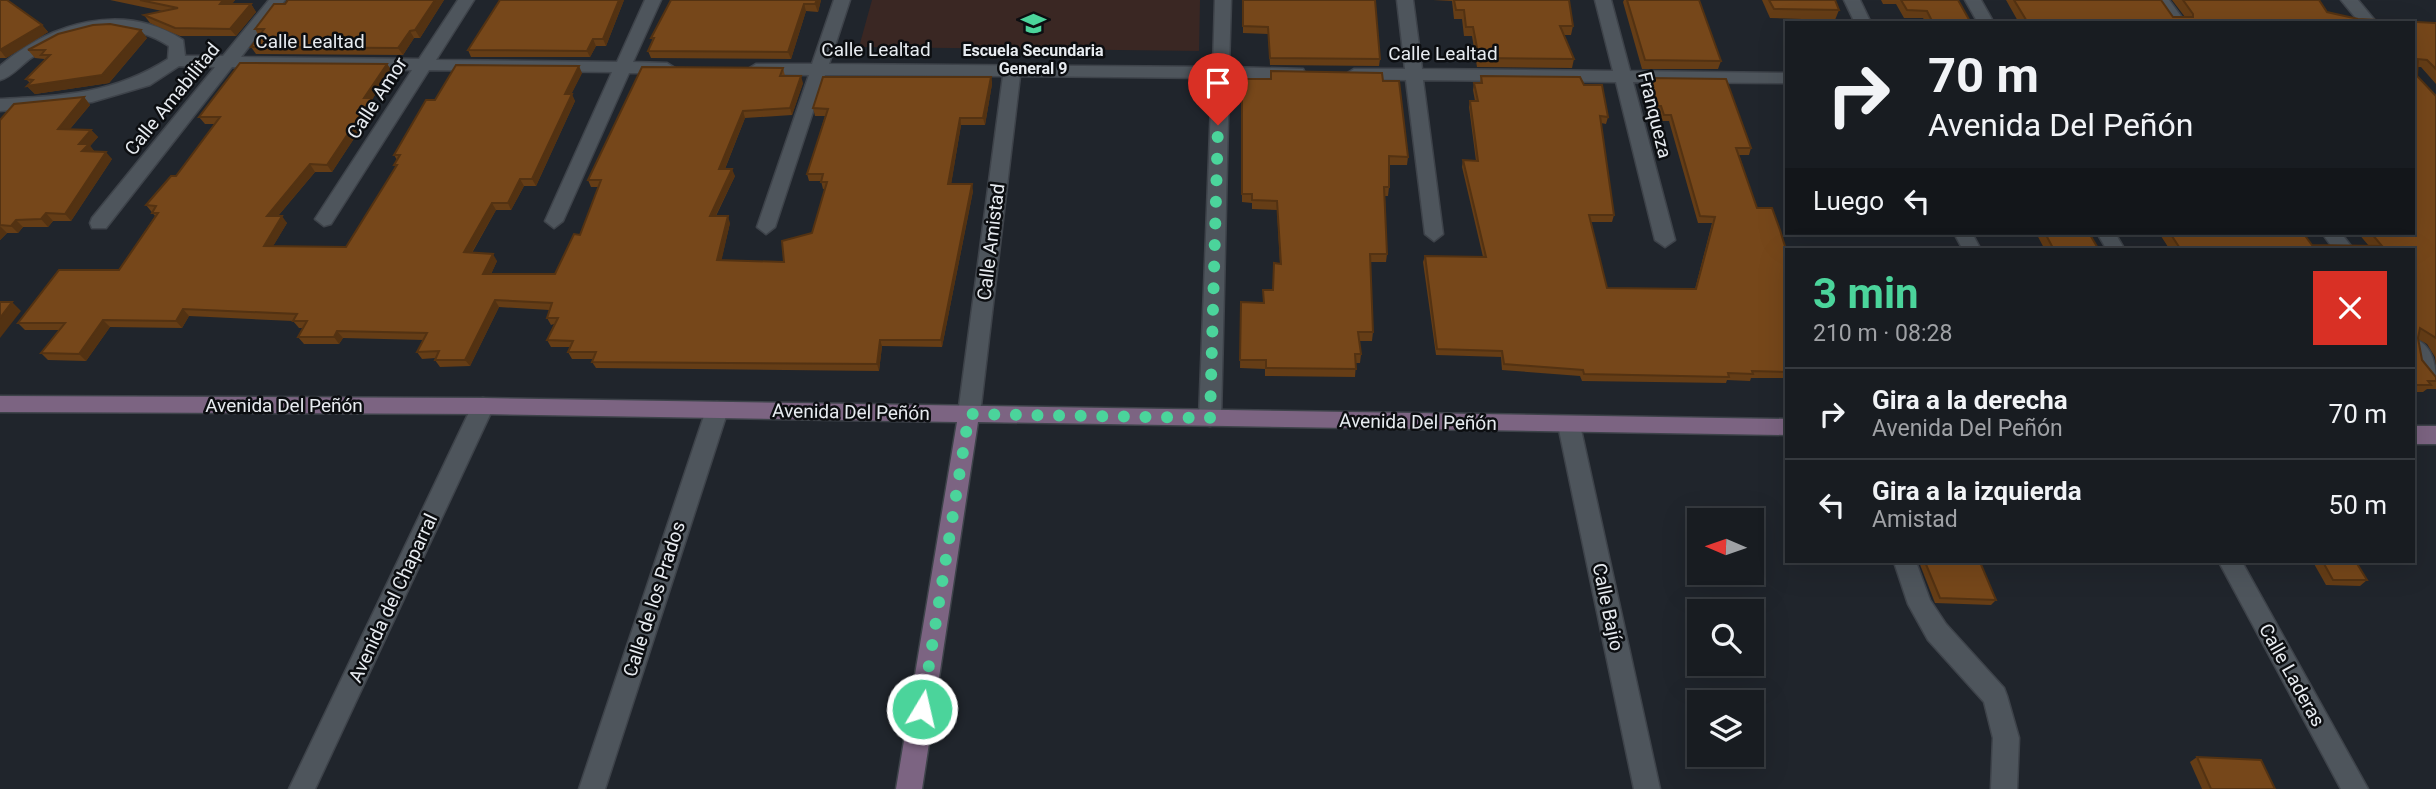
<!DOCTYPE html>
<html lang="es">
<meta charset="utf-8">
<style>
:root{--surface:#181c21;--page:#21252a;--text:#f1f3f6;--muted:#9fa1a5;--line:#363a3f;--accent:#4bd49b}
body{margin:0;font-family:Roboto,sans-serif;background:var(--page);color:var(--text);height:100vh;display:flex;flex-direction:column;font-size:26px;white-space:nowrap}
*{box-sizing:border-box;margin:0}
p{font-size:23px;color:var(--muted)}
.icon{flex:none;width:38px;height:38px;fill:none;stroke:currentColor;stroke-width:2;stroke-linecap:round;stroke-linejoin:round}
.map{position:relative;flex:1;overflow:hidden}
.side{position:absolute;left:1785px;top:248px;width:630px;height:315px;display:flex;flex-direction:column;background:var(--surface);border-radius:0px;box-shadow:0 7px 28px #0002,0 0 0 2px var(--line)}
.side>*{flex:none}
.banner{position:absolute;left:1785px;top:21px;width:630px;height:214px;border-radius:0px;box-shadow:0 7px 28px #0002,0 0 0 2px var(--line);background:#181c21;color:var(--text);overflow:hidden}
.needle{width:46px;rotate:272deg}
.fabs{position:absolute;left:1687px;top:508px;display:grid;gap:14px}
.fabs a{display:grid;place-items:center;width:77px;height:77px;border-radius:0px;background:var(--surface);box-shadow:0 7px 28px #0002,0 0 0 2px var(--line);font-size:35px}
.pin{position:absolute;display:grid;place-items:center;width:60px;height:60px;color:#fff;margin:-72px -30px;border-radius:50% 50% 50% 0;rotate:-45deg;box-shadow:0 0 7px #0007}
.pin .icon{rotate:45deg}
.me{position:absolute;width:77px;margin:-38px;rotate:9deg;stroke-linejoin:round;filter:drop-shadow(0 0 5px #0008)}
.turn{display:flex;align-items:center;gap:24px;height:147px;padding:0 28px;font-size:32px}
.turn .icon{width:91px;height:91px;stroke-width:2.5}
.turn b{display:block;font-size:49px;line-height:60px}
.then{display:flex;align-items:center;height:66px;padding:0 28px;background:#0003;gap:14px;font-size:26px}
.round{display:grid;place-items:center;flex:none;width:74px;height:74px;border-radius:0px;background:var(--page)}
.summary{display:flex;align-items:center;justify-content:space-between;height:119px;padding:0 28px}
h1{font-size:42px;font-weight:700;line-height:52px;color:var(--accent)}
ul{padding:0;list-style:none}
li{display:flex;align-items:center;gap:21px;height:91px;padding:0 28px;border-top:2px solid var(--line)}
li div{flex:1}
li b{display:block;font-size:26px}
li em{font-style:normal}
.map>svg:first-child{display:block}
.education{fill:#3a2723}
.lines{fill:none;stroke-linecap:round;stroke-linejoin:round}
.street-casing{stroke:#3e434a;stroke-width:3}
.secondary-casing{stroke:#3e434a;stroke-width:3}
.street{fill:#4e555c;fill-rule:evenodd}
.secondary{fill:#7c6482;fill-rule:evenodd}
.wall{fill:#653d16}
.shaded-wall{fill:#533212}
.building{fill:#76471a;stroke:#533212;stroke-width:2}
.route{stroke:#4bd49b;stroke-width:12;stroke-dasharray:0 21.6}
.labels{text-anchor:middle;dominant-baseline:central;stroke-width:5;stroke-linejoin:round;paint-order:stroke}
.far-poi-label{font-size:16px;font-weight:bold;fill:#e7ebf0;stroke:#0c0e11}
.street-label{font-size:19px;fill:#e7ebf0;stroke:#0c0e11}
</style>
<div class="map">
<svg width="2436" height="789" viewBox="0 0 2436 789">
<rect width="100%" height="100%" fill="#20252c"/>
<!-- education -->
<polygon class="education" points="872,0 1200,0 1199,51 859,47"/>
<g class="lines">
<defs>
<g id="street">
<path d="M 269,0 L 285,0 L 241,57 L 419,59 L 458,0 L 474,0 L 436,60 L 617,62 L 645,0 L 661,0 L 633,62 L 667,63 L 675,68 L 667,73 L 629,73 L 563,221 L 554,228 L 545,221 L 612,72 L 429,70 L 331,224 L 324,226 L 315,219 L 412,70 L 232,67 L 106,228 L 92,228 L 90,223 L 92,218 L 215,67 L 179,66 L 150,85 L 92,102 L 0,111 L 0,99 C 63,96 113,94 168,59 L 169,46 C 124,16 73,31 31,58 C 21,65 12,77 0,80 L 0,66 C 51,22 124,1 183,40 L 185,56 L 223,56 Z"/>
<polygon points="834,0 850,0 829,64 1213,67 1215,0 1231,0 1229,67 1303,69 1305,73 1297,78 1229,78 1221,418 1218,424 1210,426 1202,424 1199,418 1212,78 1020,76 980,414 977,420 961,420 958,414 1003,76 825,75 775,227 766,234 757,227 809,75 756,74 748,69 756,64 812,64"/>
<polygon points="1397,0 1413,0 1422,69 1613,71 1595,0 1611,0 1630,71 1787,73 1787,83 1633,82 1675,240 1665,247 1655,240 1616,82 1423,80 1443,234 1434,241 1425,234 1406,80 1354,79 1346,74 1354,69 1405,69"/>
<polygon points="1844,0 1860,0 1871,23 1855,23"/>
<polygon points="1965,0 1981,0 1994,23 1978,23"/>
<polygon points="2153,0 2169,0 2186,23 2170,23"/>
<polygon points="2341,0 2358,0 2377,23 2360,23"/>
<polygon points="1954,233 1972,233 1981,250 1963,250"/>
<polygon points="2097,233 2115,233 2125,250 2107,250"/>
<polygon points="2322,233 2341,233 2354,250 2334,250"/>
<path d="M 2413,338 C 2434,345 2436,367 2436,385 C 2416,378 2413,357 2413,338 Z"/>
<polygon points="483,398 490,400 494,406 315,789 289,789 472,406 476,400"/>
<polygon points="717,402 724,404 728,410 605,789 579,789 706,410 710,404"/>
<polygon points="1569,417 1577,419 1580,425 1660,789 1634,789 1558,425 1561,419"/>
<polygon points="1894,562 1916,562 1930,600 1946,624 2004,688 2007,696 2019,738 2017,789 1991,789 1993,738 1984,702 1928,640 1908,604"/>
<polygon points="2219,562 2242,562 2368,789 2341,789"/>
</g>
<g id="secondary">
<polygon points="0,396 483,398 1787,419 1787,435 978,422 922,789 896,789 957,422 483,414 0,412"/>
<rect x="2413" y="426" width="23" height="18"/>
</g>
</defs>
<!-- street casing -->
<use href="#street" class="street-casing"/>
<!-- secondary casing -->
<use href="#secondary" class="secondary-casing"/>
<!-- street -->
<use href="#street" class="street"/>
<!-- secondary -->
<use href="#secondary" class="secondary"/>
</g>
<!-- wall -->
<g class="wall">
<polygon points="0,0 42,25 48,32 6,58 0,58"/>
<polygon points="110,0 235,0 232,4 251,4 256,12 236,36 180,36 150,23 144,15 162,11"/>
<polygon points="288,0 444,0 420,38 414,38 403,55 256,54 251,47 259,36 255,29 285,4"/>
<polygon points="624,0 606,46 596,46 590,57 471,57 468,50"/>
<polygon points="671,0 821,0 818,12 806,11 791,59 651,58 648,51 653,41 651,38"/>
<polygon points="1243,0 1380,59 1379,66 1270,65 1268,34 1243,33"/>
<polygon points="1433,0 1569,0 1573,26 1571,35 1564,35 1574,59 1572,68 1477,67 1472,36 1464,36 1462,19 1454,19 1452,1"/>
<polygon points="1624,0 1699,0 1721,61 1718,69 1642,69 1623,2"/>
<polygon points="1762,0 1835,0 1839,10 1835,20 1770,18"/>
<polygon points="1881,0 1958,0 1971,23 1926,23 1923,18 1904,18 1896,4 1883,4"/>
<polygon points="2006,0 2161,0 2173,17 2185,17 2172,0 2319,0 2327,12 2358,19 2436,23 2436,84 2421,67 2417,67 2417,76 2436,96 2436,365 2435,357 2427,344 2418,339 2422,360 2436,381 2436,389 2427,389 2423,392 2413,392 2413,250 2170,250 2159,233 2303,233 2312,245 2369,246 2358,233 2413,233 2413,23 2019,23"/>
<polygon points="147,38 109,83 35,94 27,86 30,83 26,79 45,60 44,59 35,58 28,50"/>
<polygon points="387,64 392,71 372,99 376,105 332,172 315,172 278,216 287,223 273,246 346,247 396,168 394,165 397,160 394,155 435,100 582,73 571,94 575,101 536,186 524,186 511,210 496,210 472,253 497,261 491,274 555,274 580,235 599,187 591,187 588,180 783,68 785,76 803,83 792,115 745,118 725,169 735,176 716,216 730,223 721,261 784,262 812,233 825,189 823,189 821,181 809,181 807,174 825,116 815,116 813,108 991,77 992,84 985,125 961,125 951,184 973,191 942,347 882,346 879,371 596,368 592,362 594,359 572,359 568,352 570,347 551,347 547,340 554,324 551,325 547,318 549,310 499,307 470,366 440,367 435,360 436,358 422,359 417,352 424,340 343,338 339,344 304,344 298,337 303,328 299,328 293,321 189,316 182,328 110,327 86,361 48,360 41,353 59,330 25,330 18,323 119,270 155,216 146,205 176,176 215,124 205,124 199,117"/>
<polygon points="1271,71 1383,81 1408,157 1407,165 1389,165 1389,187 1388,196 1385,196 1387,254 1386,262 1370,262 1373,332 1372,341 1359,341 1361,354 1360,363 1356,363 1355,377 1265,376 1265,369 1240,368 1241,302 1263,303 1273,290 1280,264 1277,210 1252,209 1252,203 1242,202 1242,79 1271,79"/>
<polygon points="1481,76 1584,85 1608,117 1606,124 1601,123 1614,215 1612,222 1590,222 1607,288 1695,289 1712,223 1698,223 1669,121 1662,121 1659,112 1655,112 1647,85 1649,78 1751,148 1749,155 1739,155 1757,208 1787,253 1787,378 1751,378 1750,381 1727,380 1726,383 1582,381 1580,376 1502,370 1501,357 1436,355 1423,262 1425,256 1483,257 1462,167 1463,160 1476,161 1469,107 1470,101 1475,101 1473,90 1474,83 1480,83"/>
<polygon points="84,97 90,105 70,129 91,130 98,137 90,146 95,152 112,159 71,221 53,221 48,227 23,227 18,233 7,233 0,240 0,120"/>
<polygon points="2002,233 2089,233 2099,250 2045,250 2036,233"/>
<polygon points="1919,562 1980,562 1996,600 1991,605 1935,603"/>
<polygon points="2313,562 2356,562 2367,580 2360,586 2326,585"/>
<polygon points="2197,757 2275,789 2202,789 2190,762"/>
</g>
<!-- shaded-wall -->
<g class="shaded-wall">
<polygon points="223,0 235,0 226,12 220,4"/>
<polygon points="435,0 444,0 420,38 415,30"/>
<polygon points="619,0 624,0 606,46 603,39"/>
<polygon points="817,0 821,0 818,12 815,4"/>
<polygon points="251,4 256,12 236,36 230,29"/>
<polygon points="804,4 806,11 791,59 788,52"/>
<polygon points="42,25 48,32 6,58 0,50"/>
<polygon points="141,30 147,38 109,83 35,94 27,86"/>
<polygon points="410,31 414,38 403,55 398,48"/>
<polygon points="593,39 596,46 590,57 587,51"/>
<polygon points="387,64 392,71 372,99 376,105 332,172 327,165 364,98"/>
<polygon points="579,66 582,73 568,101 565,94"/>
<polygon points="801,76 803,83 792,115 790,108"/>
<polygon points="991,77 992,84 985,125 983,118"/>
<polygon points="572,94 575,101 536,186 532,179"/>
<polygon points="84,97 90,105 64,136 58,129"/>
<polygon points="743,111 745,118 722,176 719,169"/>
<polygon points="960,118 961,125 950,191 948,184"/>
<polygon points="91,130 98,137 90,146 95,152 82,151 79,144"/>
<polygon points="106,152 112,159 71,221 65,214"/>
<polygon points="310,164 315,172 272,223 267,216"/>
<polygon points="732,169 735,176 712,223 710,216"/>
<polygon points="520,179 524,186 511,210 508,203"/>
<polygon points="972,184 973,191 942,347 941,340"/>
<polygon points="492,203 496,210 468,259 464,252"/>
<polygon points="46,213 53,221 48,227 41,219"/>
<polygon points="282,216 287,223 269,253 264,246"/>
<polygon points="728,216 730,223 720,267 717,260"/>
<polygon points="16,220 23,227 18,233 11,226"/>
<polygon points="0,226 7,233 0,240"/>
<polygon points="493,254 497,261 488,281 483,274"/>
<polygon points="495,300 499,307 470,366 465,360"/>
<polygon points="12,302 21,311 0,338 0,318"/>
<polygon points="183,309 189,316 182,328 176,321"/>
<polygon points="103,320 110,327 86,361 79,354"/>
<polygon points="337,331 343,338 339,344 334,337"/>
<polygon points="880,340 882,346 879,371 877,364"/>
</g>
<!-- building -->
<g class="building">
<polygon points="0,0 7,0 42,25 0,50"/>
<polygon points="140,0 223,0 220,4 251,4 230,29 175,28 144,15 178,8"/>
<polygon points="288,0 435,0 415,30 410,31 398,48 251,47 264,29 255,29 274,4 285,4"/>
<polygon points="500,0 619,0 603,39 593,39 587,51 468,50"/>
<polygon points="671,0 817,0 815,4 804,4 788,52 648,51 654,38 651,38"/>
<polygon points="1243,0 1375,0 1380,59 1270,58 1268,27 1243,26"/>
<polygon points="1454,0 1569,0 1573,26 1560,26 1574,59 1479,58 1473,27 1466,27 1464,10 1456,10"/>
<polygon points="1627,0 1699,0 1721,61 1645,60"/>
<polygon points="1769,0 1835,0 1839,10 1774,9"/>
<polygon points="1901,0 1958,0 1971,23 1933,23 1927,11 1907,10"/>
<polygon points="2014,0 2161,0 2173,17 2193,17 2193,14 2183,0 2319,0 2327,12 2358,19 2436,23 2436,69 2427,60 2418,59 2417,76 2436,96 2436,338 2420,328 2418,338 2422,360 2436,377 2436,381 2428,381 2431,385 2413,385 2413,250 2181,250 2170,233 2303,233 2312,245 2382,246 2371,233 2413,233 2413,23 2028,23"/>
<polygon points="110,24 141,30 102,75 27,86 33,80 26,79 50,55 41,55 45,50 28,50 58,34 93,25"/>
<polygon points="240,63 387,64 364,98 372,98 327,165 310,164 267,216 282,216 264,246 346,247 397,165 394,165 400,155 394,155 426,100 435,100 456,65 579,66 565,94 572,94 532,179 520,179 508,203 492,203 464,252 493,254 483,274 555,274 574,234 580,235 601,180 588,180 642,67 783,68 780,76 801,76 790,108 743,111 719,169 732,169 710,216 728,216 717,260 784,262 782,241 812,233 827,182 821,182 823,174 807,174 828,109 813,108 823,77 991,77 983,118 960,118 948,184 972,184 941,340 880,340 877,364 592,362 596,352 568,352 573,341 547,340 558,318 547,318 552,303 495,300 465,360 435,360 439,351 417,352 427,333 337,331 334,337 298,337 307,321 293,321 297,314 183,309 176,321 103,320 79,354 41,353 65,323 18,323 59,270 119,270 158,213 152,213 156,206 146,205 171,176 176,176 220,117 199,117"/>
<polygon points="1271,71 1382,73 1383,81 1399,81 1408,157 1389,156 1389,187 1384,187 1387,254 1370,254 1373,332 1358,332 1361,354 1355,354 1356,369 1266,368 1266,360 1240,360 1241,302 1264,303 1263,290 1273,290 1274,263 1281,264 1277,201 1252,200 1252,194 1242,194 1242,79 1271,79"/>
<polygon points="1481,76 1580,77 1584,85 1602,85 1608,117 1600,116 1614,215 1589,215 1607,288 1696,289 1715,217 1700,216 1671,115 1664,115 1661,106 1657,106 1649,78 1726,79 1751,148 1736,148 1757,208 1772,208 1780,230 1787,253 1787,372 1752,371 1753,374 1728,373 1729,377 1584,374 1583,370 1504,364 1502,351 1437,349 1425,256 1486,257 1463,160 1478,161 1470,101 1478,101 1474,83 1482,83"/>
<polygon points="84,97 58,129 91,130 79,144 89,144 82,151 106,152 65,214 46,213 41,219 16,220 11,226 0,225 0,120 14,104"/>
<polygon points="2045,233 2089,233 2099,250 2054,250"/>
<polygon points="0,302 12,302 0,318"/>
<polygon points="1925,562 1980,562 1996,600 1940,598"/>
<polygon points="2323,562 2356,562 2367,580 2333,580"/>
<polygon points="2197,757 2261,760 2275,789 2211,789"/>
</g>
<g class="lines">
<!-- route -->
<polyline class="route" points="922,709 969,414 1210,418 1218,125"/>
</g>
<!-- icons -->
<defs>
<symbol id="school-bare" viewBox="-9 -9 18 18"><path d="M0-5L7-2L0 1L-7-2ZM-4 1L0 2.5L4 1V4Q0 6-4 4Z" fill="#4bd49b" stroke="#0c0e11" stroke-width="2.5" paint-order="stroke"/></symbol>
</defs>
<g fill-rule="evenodd">
<use href="#school-bare" x="1016" y="6" width="35" height="35"/>
</g>
<g class="labels">
<!-- far-poi labels -->
<g class="far-poi-label">
<text x="1033" y="50">Escuela Secundaria<tspan x="1033" dy="18">General 9</tspan></text>
</g>
<!-- street labels -->
<g class="street-label">
<text x="310" y="41">Calle Lealtad</text>
<text x="876" y="49">Calle Lealtad</text>
<text x="1443" y="53">Calle Lealtad</text>
<text transform="translate(377 98) rotate(-57)">Calle Amor</text>
<text transform="translate(172 99) rotate(-51)">Calle Amabilitad</text>
<text transform="translate(1655 115) rotate(76)">Franqueza</text>
<text transform="translate(991 242) rotate(-83)">Calle Amistad</text>
<text x="284" y="405">Avenida Del Peñón</text>
<text transform="translate(851 412) rotate(1)">Avenida Del Peñón</text>
<text transform="translate(1418 422) rotate(1)">Avenida Del Peñón</text>
<text transform="translate(393 598) rotate(-65)">Avenida del Chaparral</text>
<text transform="translate(654 599) rotate(-72)">Calle de los Prados</text>
<text transform="translate(1608 607) rotate(78)">Calle Bajío</text>
<text transform="translate(2292 675) rotate(61)">Calle Laderas</text>
</g>
</g>
</svg>
<div class="fabs">
<a><svg class="needle" viewBox="-14 -14 28 28"><path d="M0-13l5 13h-10z" fill="#e53935"/><path d="M0 13l5-13h-10z" fill="#9fa1a5"/></svg></a>
<a><svg class="icon" aria-label="search" viewBox="0 0 24 24"><circle cx="10" cy="10" r="6"/><path d="M15 15l6 6"/></svg></a>
<a><svg class="icon" aria-label="layers" viewBox="0 0 24 24"><path d="M12 4l9 5-9 5-9-5zM3 14l9 5 9-5"/></svg></a>
</div>
<div class="pin" style="left:1218px;top:125px;background:#d93025"><svg class="icon" aria-label="arrive" viewBox="0 0 24 24"><path d="M6 21V4h12l-3 4 3 4H6"/></svg></div>
<svg class="me" style="left:922px;top:709px" viewBox="-20 -20 40 40"><circle r="17" fill="#4bd49b" stroke="#fff" stroke-width="3"/><path d="M0-11L8 9 0 5-8 9z" fill="#fff"/></svg>
<div class="banner">
<div class="turn"><svg class="icon" aria-label="right" viewBox="0 0 24 24"><path d="M7 20v-9h11M14 6l5 5-5 5"/></svg><div><b>70 m</b>Avenida Del Peñón</div></div>
<div class="then">Luego<svg class="icon" aria-label="left" viewBox="0 0 24 24"><path d="M17 20v-9H6M10 6l-5 5 5 5"/></svg></div>
</div>
<section class="side">
<div class="summary"><div><h1>3 min</h1><p>210 m · 08:28</p></div><a class="round" style="background:#d93025;color:#fff"><svg class="icon" aria-label="close" viewBox="0 0 24 24"><path d="M6 6l12 12M18 6L6 18"/></svg></a></div>
<ul>
<li><svg class="icon" aria-label="right" viewBox="0 0 24 24"><path d="M7 20v-9h11M14 6l5 5-5 5"/></svg><div><b>Gira a la derecha</b><p>Avenida Del Peñón</p></div><em>70 m</em></li>
<li><svg class="icon" aria-label="left" viewBox="0 0 24 24"><path d="M17 20v-9H6M10 6l-5 5 5 5"/></svg><div><b>Gira a la izquierda</b><p>Amistad</p></div><em>50 m</em></li>
</ul>
</section>
</div>
